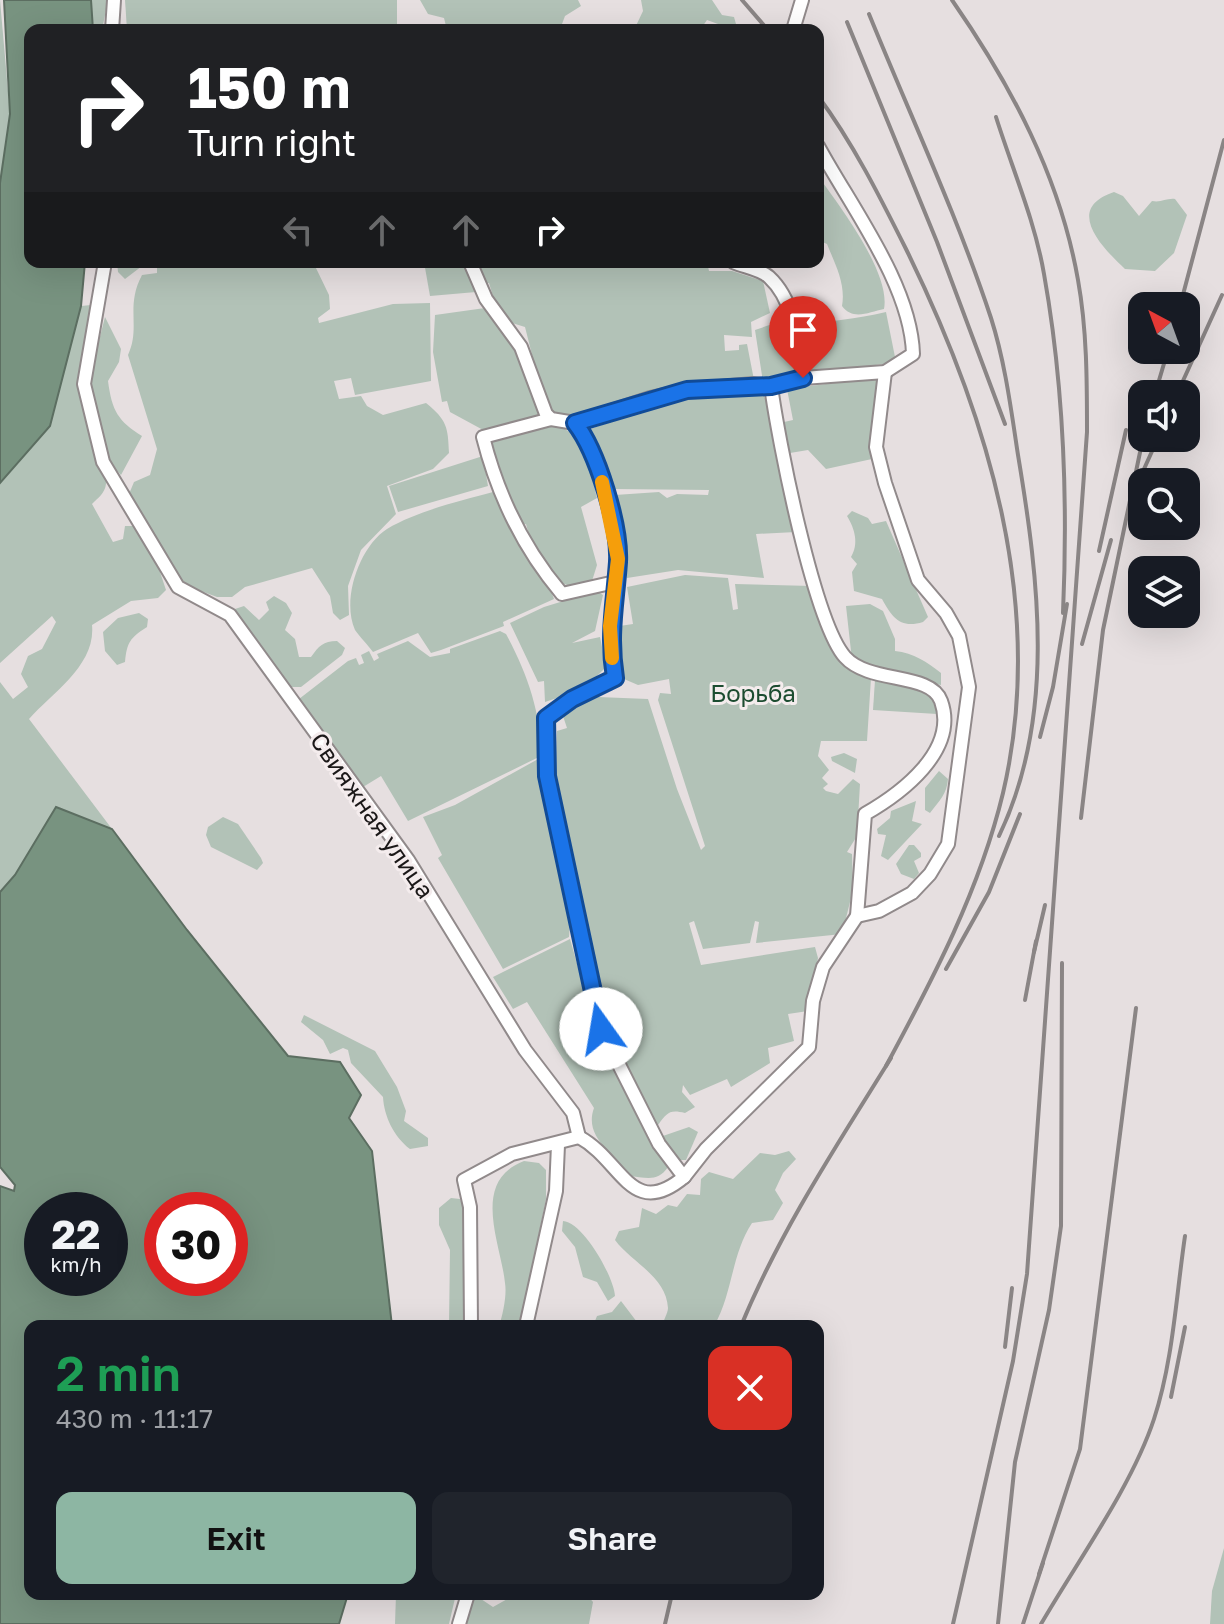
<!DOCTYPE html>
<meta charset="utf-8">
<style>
:root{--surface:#171b24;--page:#20242c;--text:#f1f3f6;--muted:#9ea1a6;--accent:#8db6a3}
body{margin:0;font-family:"Golos Text",sans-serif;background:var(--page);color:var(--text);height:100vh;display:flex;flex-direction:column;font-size:30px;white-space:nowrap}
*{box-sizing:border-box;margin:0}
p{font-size:26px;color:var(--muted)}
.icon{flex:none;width:44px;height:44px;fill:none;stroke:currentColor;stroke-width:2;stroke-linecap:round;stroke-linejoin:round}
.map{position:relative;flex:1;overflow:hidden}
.sheet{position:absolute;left:24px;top:1320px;width:800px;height:280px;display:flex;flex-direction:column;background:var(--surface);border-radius:16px;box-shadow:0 8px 32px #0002}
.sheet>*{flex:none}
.top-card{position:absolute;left:24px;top:24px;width:800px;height:244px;border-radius:16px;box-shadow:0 8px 32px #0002;background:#202124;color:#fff;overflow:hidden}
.needle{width:52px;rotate:319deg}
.tools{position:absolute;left:1128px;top:292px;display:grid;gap:16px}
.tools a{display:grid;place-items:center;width:72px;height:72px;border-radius:16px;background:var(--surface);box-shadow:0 8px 32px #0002;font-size:40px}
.speed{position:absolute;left:24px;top:1192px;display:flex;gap:16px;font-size:40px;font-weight:700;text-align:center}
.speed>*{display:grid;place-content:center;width:104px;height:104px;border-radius:50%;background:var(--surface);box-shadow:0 8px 32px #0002;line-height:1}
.speed small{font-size:20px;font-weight:400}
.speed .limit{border:12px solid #d22;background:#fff;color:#111}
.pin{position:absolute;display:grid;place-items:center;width:68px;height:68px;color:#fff;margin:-82px -34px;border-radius:50% 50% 50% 0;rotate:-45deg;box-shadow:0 0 8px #0007}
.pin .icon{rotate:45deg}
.me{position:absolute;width:88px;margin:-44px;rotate:347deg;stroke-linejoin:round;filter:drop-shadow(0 0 6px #0008)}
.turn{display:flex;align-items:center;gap:28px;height:168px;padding:0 32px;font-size:36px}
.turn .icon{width:104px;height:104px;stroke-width:2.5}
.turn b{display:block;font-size:56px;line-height:68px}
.lanes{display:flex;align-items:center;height:76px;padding:0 32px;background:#0003;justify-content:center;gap:40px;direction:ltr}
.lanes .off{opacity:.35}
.round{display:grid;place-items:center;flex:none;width:84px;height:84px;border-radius:16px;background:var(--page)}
.headline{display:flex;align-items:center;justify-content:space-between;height:136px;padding:0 32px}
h1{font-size:48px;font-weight:600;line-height:60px;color:#1e9e55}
.cta{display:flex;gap:16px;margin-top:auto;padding:16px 32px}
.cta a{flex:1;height:92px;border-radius:16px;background:var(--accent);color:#111;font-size:32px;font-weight:600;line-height:92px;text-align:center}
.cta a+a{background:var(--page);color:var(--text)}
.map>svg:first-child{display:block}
.green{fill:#b2c2b7}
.water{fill:#789380;stroke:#5c6e61;stroke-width:2;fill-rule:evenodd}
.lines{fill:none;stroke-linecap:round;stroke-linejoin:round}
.minor-casing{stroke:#918a8b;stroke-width:16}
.minor{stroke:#fff;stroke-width:12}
.rail{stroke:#8a8585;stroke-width:4}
.route-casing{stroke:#114b97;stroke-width:20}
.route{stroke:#1a73e8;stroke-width:14}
.slow{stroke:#f59e0b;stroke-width:14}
.labels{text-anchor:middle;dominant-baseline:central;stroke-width:6;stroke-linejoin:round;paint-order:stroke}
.park-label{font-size:24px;fill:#1c4c30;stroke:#f4eced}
.street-label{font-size:24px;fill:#1b1818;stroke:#f4eced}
</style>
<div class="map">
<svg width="1224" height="1624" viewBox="0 0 1224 1624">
<rect width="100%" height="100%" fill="#e6dfe0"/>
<!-- green -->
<g class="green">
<polygon points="0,0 10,114 0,183"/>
<polygon points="87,0 108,0 102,30 96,29 88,13"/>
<polygon points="125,0 397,0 397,30 127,30"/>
<polygon points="420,0 578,0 581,6 565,16 562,24 564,30 447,30 444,18 428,14"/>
<polygon points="641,0 712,0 722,15 734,17 736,24 729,28 707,20 700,30 634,30 643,11"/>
<path d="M 818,176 C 839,205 891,273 884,309 C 869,312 853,321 842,306 C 846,284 835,264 827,244 L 818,240 Z"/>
<path d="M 1114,192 L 1123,196 L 1139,216 L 1152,201 C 1161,203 1166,198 1175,199 L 1187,215 L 1174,253 L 1155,271 L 1125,269 C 1103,248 1063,209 1114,192 Z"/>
<path d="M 117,262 L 337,262 L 315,266 L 329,295 L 330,309 L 318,318 L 319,323 L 393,304 L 430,303 L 431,381 L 355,395 L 351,378 L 334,381 L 339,399 L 361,396 L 367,406 L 383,415 L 426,403 C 447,420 448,427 449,453 L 433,469 L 387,486 L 396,514 L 361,550 L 348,586 L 349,615 L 340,620 L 333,613 L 330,596 L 312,568 L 245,587 L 232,597 L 217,597 L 201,591 L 180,580 L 129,494 L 134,482 L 150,475 L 157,449 L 128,355 C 141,327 125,307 142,275 L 157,273 L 157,265 L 146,263 L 125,279 L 118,272 Z"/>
<polygon points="424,262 465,262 476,292 430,296"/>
<polygon points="473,262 707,262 709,271 732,271 763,281 770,313 751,322 752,337 724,335 725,351 739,350 739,345 747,344 754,380 577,417 554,416 544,402 525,327 506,321 496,306 489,283 484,284"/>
<path d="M 91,305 C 93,340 75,369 82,405 C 86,423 108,472 106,484 C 105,493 98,498 92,504 L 113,542 L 123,539 L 125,526 L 137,526 L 159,569 L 166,590 L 158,598 L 131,601 L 92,625 C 96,665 53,692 29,719 L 112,829 L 56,807 L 15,875 L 0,892 L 0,682 L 13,699 L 28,687 L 21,674 L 28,656 L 42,649 L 56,622 L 52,616 L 0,663 L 0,483 L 50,426 L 81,306 Z"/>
<polygon points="485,308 523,363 539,417 485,431 450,412 447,401 442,402 433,352 435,315"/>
<path d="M 886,312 L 896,362 L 814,374 L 805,357 L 799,326 C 829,321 856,319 886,312 Z"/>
<path d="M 105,317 L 121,349 L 119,362 L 108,381 C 112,411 118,421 142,436 L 121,475 L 108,461 L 88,384 Z"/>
<polygon points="787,319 795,369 792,378 763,382 755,330"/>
<polygon points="873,378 878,379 874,428 871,429 872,459 826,469 808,450 790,453 784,422 793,420 787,389"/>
<polygon points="751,388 762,393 767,402 796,532 756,534 764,578 678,570 627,578 615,495 659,492 667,498 677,494 708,495 709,490 613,489 611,485 606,485 590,445 594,440 590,429 608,423 608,418 685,394"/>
<path d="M 554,426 C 584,428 591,473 597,498 L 581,507 L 597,565 L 592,581 C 554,601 534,555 526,524 L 519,526 L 486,443 Z"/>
<polygon points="483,456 488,486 398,512 389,486"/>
<path d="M 493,492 L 499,494 L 531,562 L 547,580 L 554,599 L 503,622 L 504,626 L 441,650 L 431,653 L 418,633 L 373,652 C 367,644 359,636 355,630 C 341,599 360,546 387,529 C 417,511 460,501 493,492 Z"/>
<path d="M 852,511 L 868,518 L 872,524 L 886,521 L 928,617 L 923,622 C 900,629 892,617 882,599 L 854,591 L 852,572 L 857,564 L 851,557 C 859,544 855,529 847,516 Z"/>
<path d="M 685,575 L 728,578 L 733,610 L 738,609 L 735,584 L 812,586 C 824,625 830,660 871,678 L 867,741 L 821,741 L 818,756 L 829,770 L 822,778 L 828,784 L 823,788 L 826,791 L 838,794 L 853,779 L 860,784 L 857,836 L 847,852 L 852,854 L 853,890 L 842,934 L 756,943 L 759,922 L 755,921 L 750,943 L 703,949 L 694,921 L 689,923 L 701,965 L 815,947 L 818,958 L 808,1011 L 788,1014 L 794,1041 L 768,1048 L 770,1063 L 731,1087 L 727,1079 L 690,1095 L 683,1085 L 682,1092 L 695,1107 L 685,1113 C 669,1109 667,1113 658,1125 L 653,1125 L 624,1059 L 619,1057 C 609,1038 597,1013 603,993 L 598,988 C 578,904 552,819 557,731 L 567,728 L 562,713 L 598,697 L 648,699 L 677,789 L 701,850 L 705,846 L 658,700 L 660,693 L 671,694 L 669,679 L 638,685 L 624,679 L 613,627 L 633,624 L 627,587 Z"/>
<polygon points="596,591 603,595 595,631 572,643 600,637 606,667 584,689 545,702 544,681 538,682 510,623 544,607"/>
<path d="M 274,596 L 286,603 L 292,613 L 285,630 L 295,639 L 299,657 L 311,657 C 319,646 323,641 337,641 L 345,648 L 342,655 L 301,687 L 287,687 L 235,616 L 235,609 L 244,606 L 259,620 L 269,610 L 266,602 Z"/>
<path d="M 870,604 L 883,611 L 895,639 L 895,651 C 914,653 927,662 941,673 L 941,685 L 886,674 L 852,660 L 846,606 Z"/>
<path d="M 139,613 L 148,619 L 147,627 C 130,638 127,642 125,662 L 117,665 L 105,651 L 103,632 L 118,618 Z"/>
<path d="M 500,631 L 506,634 C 527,673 541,712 541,756 L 408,821 L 381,776 L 363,787 L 299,699 L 348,661 L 356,658 L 359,665 L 364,663 L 361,655 L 369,651 L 374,661 L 379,658 L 377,654 L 408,641 L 430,657 L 450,653 L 450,649 Z"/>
<polygon points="875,680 904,684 931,694 937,714 873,710"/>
<polygon points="844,753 857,759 855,773 832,761 831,757"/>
<polygon points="540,758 570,923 569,937 503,969 438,858 442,855 423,817 455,805"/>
<path d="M 939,771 L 948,779 C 947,794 939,801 930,813 L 925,810 L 925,788 Z"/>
<polygon points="916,801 912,821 922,824 888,860 881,856 886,835 878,834 877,829 890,818 891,811"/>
<polygon points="223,817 238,824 261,858 263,863 257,870 211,847 206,835 208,827"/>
<polygon points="909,845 914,845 921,853 921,857 914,861 919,873 914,879 901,874 896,864"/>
<path d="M 570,939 L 596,1030 L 632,1107 L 668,1167 C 657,1183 646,1177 628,1176 C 616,1154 583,1138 594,1108 L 527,1002 L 513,1009 L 493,977 Z"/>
<path d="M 304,1015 L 375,1051 L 397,1087 L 406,1111 L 404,1121 L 428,1138 L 428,1146 L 410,1149 C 394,1137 384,1116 383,1097 L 351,1063 L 348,1050 L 343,1048 L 330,1054 L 323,1040 L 301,1022 Z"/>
<polygon points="689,1127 698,1132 686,1160 676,1160 660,1137"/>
<path d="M 789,1151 L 796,1159 L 783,1173 L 775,1190 L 783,1203 L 773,1220 L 752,1223 C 731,1255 733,1293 714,1326 L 662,1326 C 663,1321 668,1313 668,1308 C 666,1276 632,1263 615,1240 L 619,1231 L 639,1227 L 642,1208 L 656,1214 L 668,1205 L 677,1207 L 687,1194 L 700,1195 L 701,1179 L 709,1172 L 733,1179 L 760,1153 L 775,1155 Z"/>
<path d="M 524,1161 L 539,1163 L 546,1170 L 546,1199 L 520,1326 L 499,1326 C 503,1314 507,1295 505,1283 C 501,1243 470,1182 524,1161 Z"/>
<polygon points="451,1198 460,1199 464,1209 464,1326 449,1326 450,1250 439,1225 439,1208"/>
<path d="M 563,1221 C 583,1222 614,1277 615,1296 L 608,1301 L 597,1282 L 583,1277 L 575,1247 L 562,1231 Z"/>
<polygon points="621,1301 640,1326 593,1326 597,1316 612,1312"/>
<polygon points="1224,1548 1224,1624 1210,1624 1212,1591"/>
<polygon points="396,1594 456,1594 449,1624 395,1624"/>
<polygon points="516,1594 586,1594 593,1602 589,1624 462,1624 472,1599 478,1597 493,1607"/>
</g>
<!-- water -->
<g class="water">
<polygon points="4,0 91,0 93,30 30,30 30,262 85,262 81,306 50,426 0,483 0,183 10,114"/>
<path d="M 56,807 L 112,829 L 187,930 L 288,1056 L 340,1062 L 361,1095 L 349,1118 L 372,1151 L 392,1326 L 30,1326 L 30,1594 L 348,1594 L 339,1624 L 0,1624 L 0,1186 L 14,1191 L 15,1185 L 0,1167 L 0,892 L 15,875 ZM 42,1210 L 110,1210 L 110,1278 L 42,1278 ZM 162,1210 L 230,1210 L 230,1278 L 162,1278 Z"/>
</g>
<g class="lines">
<defs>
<g id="minor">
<polyline points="112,30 114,0"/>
<polyline points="793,30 802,0"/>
<polyline points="105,262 84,384 103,462 178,587 230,615 408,860 525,1050 573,1113 579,1137"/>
<path d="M 470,262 L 486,299 L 521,347 L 546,414 L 551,419 L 575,423 C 597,452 620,525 618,562 C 615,603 609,638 615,678 L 572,699 L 546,718 L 547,776 L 601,1029 L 659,1144 L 684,1177 C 631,1221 622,1160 579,1137"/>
<path d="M 733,262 C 744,267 760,269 769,277 C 796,302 798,345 803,378"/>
<path d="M 551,419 L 483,437 C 498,496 523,548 562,594 L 615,582"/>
<path d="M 575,423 L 650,398 L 687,390 L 753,384 L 771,386 L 803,378 L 885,372 L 913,354 C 911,285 851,207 818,146"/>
<polyline points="857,916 879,911 912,893 930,874 948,844 969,687 959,636 946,613 918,580 885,483 876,447 885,372"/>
<path d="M 684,1177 L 706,1149 L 809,1047 L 813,1001 L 823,967 L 857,916 L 865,814 C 900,794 959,751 941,701 C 931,672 869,684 845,657 C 814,622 778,439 771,386"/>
<polyline points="471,1326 470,1207 464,1180 512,1154 579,1137"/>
<polyline points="526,1326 556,1191 558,1145"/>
<polyline points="459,1624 468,1594"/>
</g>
</defs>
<!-- minor casing -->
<use href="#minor" class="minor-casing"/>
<!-- minor -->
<use href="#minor" class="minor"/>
<!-- rail -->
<g class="rail">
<polyline points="742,0 768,30"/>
<path d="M 952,0 C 1011,85 1060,177 1078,280 C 1087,330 1087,381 1087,432 L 1027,1274 L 1013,1361 L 953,1624"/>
<path d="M 869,14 C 910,115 957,215 991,318 C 1005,362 1011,409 1018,455 C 1039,581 1056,717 999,836"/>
<polyline points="847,22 937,242 1005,424"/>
<path d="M 818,96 C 853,143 880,197 906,249 C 988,416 1047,606 1003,793 C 980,889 933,979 886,1066"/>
<path d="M 996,117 C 1012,168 1035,221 1044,274 C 1064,386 1068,499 1063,613"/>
<polyline points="1180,306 1224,140"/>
<polyline points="1155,394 1168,350"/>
<polyline points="1177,394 1222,295"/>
<polyline points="1144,469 1158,438"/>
<polyline points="1099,551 1126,430"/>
<polyline points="1082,644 1111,540"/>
<polyline points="1040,737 1053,687 1067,604"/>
<polyline points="1081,818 1103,630 1143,438"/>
<polyline points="1034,952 1045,905"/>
<polyline points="946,969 989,892 1020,814"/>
<polyline points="1025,1000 1036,941"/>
<path d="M 741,1326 C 780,1231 837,1145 891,1058"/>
<polyline points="1005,1347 1012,1288"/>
<polyline points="1171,1397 1185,1327"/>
<polyline points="1039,1574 1080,1449 1136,1008"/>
<polyline points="665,1624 672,1594"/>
<polyline points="998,1624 1015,1462 1049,1310 1061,1226 1062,963"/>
<polyline points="1023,1624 1043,1563"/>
<path d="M 1041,1624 C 1077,1562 1132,1486 1154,1419 C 1173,1361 1176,1297 1185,1236"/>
</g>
</g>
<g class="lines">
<defs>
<path id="route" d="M 601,1029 L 547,776 L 546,718 L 572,699 L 615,678 C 608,635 615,605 618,562 C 620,526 597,451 575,423 L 687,390 L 771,386 L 803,378"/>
</defs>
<!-- route casing -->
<use href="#route" class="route-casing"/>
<!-- route -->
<use href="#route" class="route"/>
<!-- slow -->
<polyline class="slow" points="602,482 618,559 610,626 612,658"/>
</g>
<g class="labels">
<!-- park labels -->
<g class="park-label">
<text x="753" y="692">Борьба</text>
</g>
<!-- street labels -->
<g class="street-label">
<text transform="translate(373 815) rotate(55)">Свияжная улица</text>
</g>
</g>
</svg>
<div class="tools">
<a><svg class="needle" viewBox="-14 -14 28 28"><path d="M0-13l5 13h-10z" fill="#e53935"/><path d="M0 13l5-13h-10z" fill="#9ea1a6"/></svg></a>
<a><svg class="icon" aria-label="sound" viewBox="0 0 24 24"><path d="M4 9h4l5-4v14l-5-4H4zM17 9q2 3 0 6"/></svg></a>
<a><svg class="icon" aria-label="search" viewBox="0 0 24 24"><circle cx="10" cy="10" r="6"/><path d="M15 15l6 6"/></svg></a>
<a><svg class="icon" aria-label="layers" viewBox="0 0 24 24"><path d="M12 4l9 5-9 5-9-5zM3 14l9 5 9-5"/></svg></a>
</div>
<div class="speed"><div>22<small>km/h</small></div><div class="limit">30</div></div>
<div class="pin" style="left:803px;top:378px;background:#d93025"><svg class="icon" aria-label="arrive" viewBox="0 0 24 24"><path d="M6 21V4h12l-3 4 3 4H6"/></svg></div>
<svg class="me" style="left:601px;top:1029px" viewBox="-20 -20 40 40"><circle r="19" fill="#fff"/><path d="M0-13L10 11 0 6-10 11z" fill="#1a73e8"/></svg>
<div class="top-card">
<div class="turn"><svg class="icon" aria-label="right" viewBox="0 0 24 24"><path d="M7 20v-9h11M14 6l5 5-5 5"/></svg><div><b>150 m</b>Turn right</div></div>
<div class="lanes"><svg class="icon off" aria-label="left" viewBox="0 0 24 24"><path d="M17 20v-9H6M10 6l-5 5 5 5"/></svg><svg class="icon off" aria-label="ahead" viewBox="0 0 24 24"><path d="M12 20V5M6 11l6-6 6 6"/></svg><svg class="icon off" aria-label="ahead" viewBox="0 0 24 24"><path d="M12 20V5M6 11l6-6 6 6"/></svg><svg class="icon" aria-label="right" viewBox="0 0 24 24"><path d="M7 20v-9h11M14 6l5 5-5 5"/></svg></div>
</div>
<section class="sheet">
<div class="headline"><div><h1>2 min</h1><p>430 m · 11:17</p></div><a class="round" style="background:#d93025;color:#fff"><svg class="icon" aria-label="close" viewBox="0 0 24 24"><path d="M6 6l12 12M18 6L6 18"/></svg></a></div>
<div class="cta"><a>Exit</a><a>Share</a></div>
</section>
</div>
